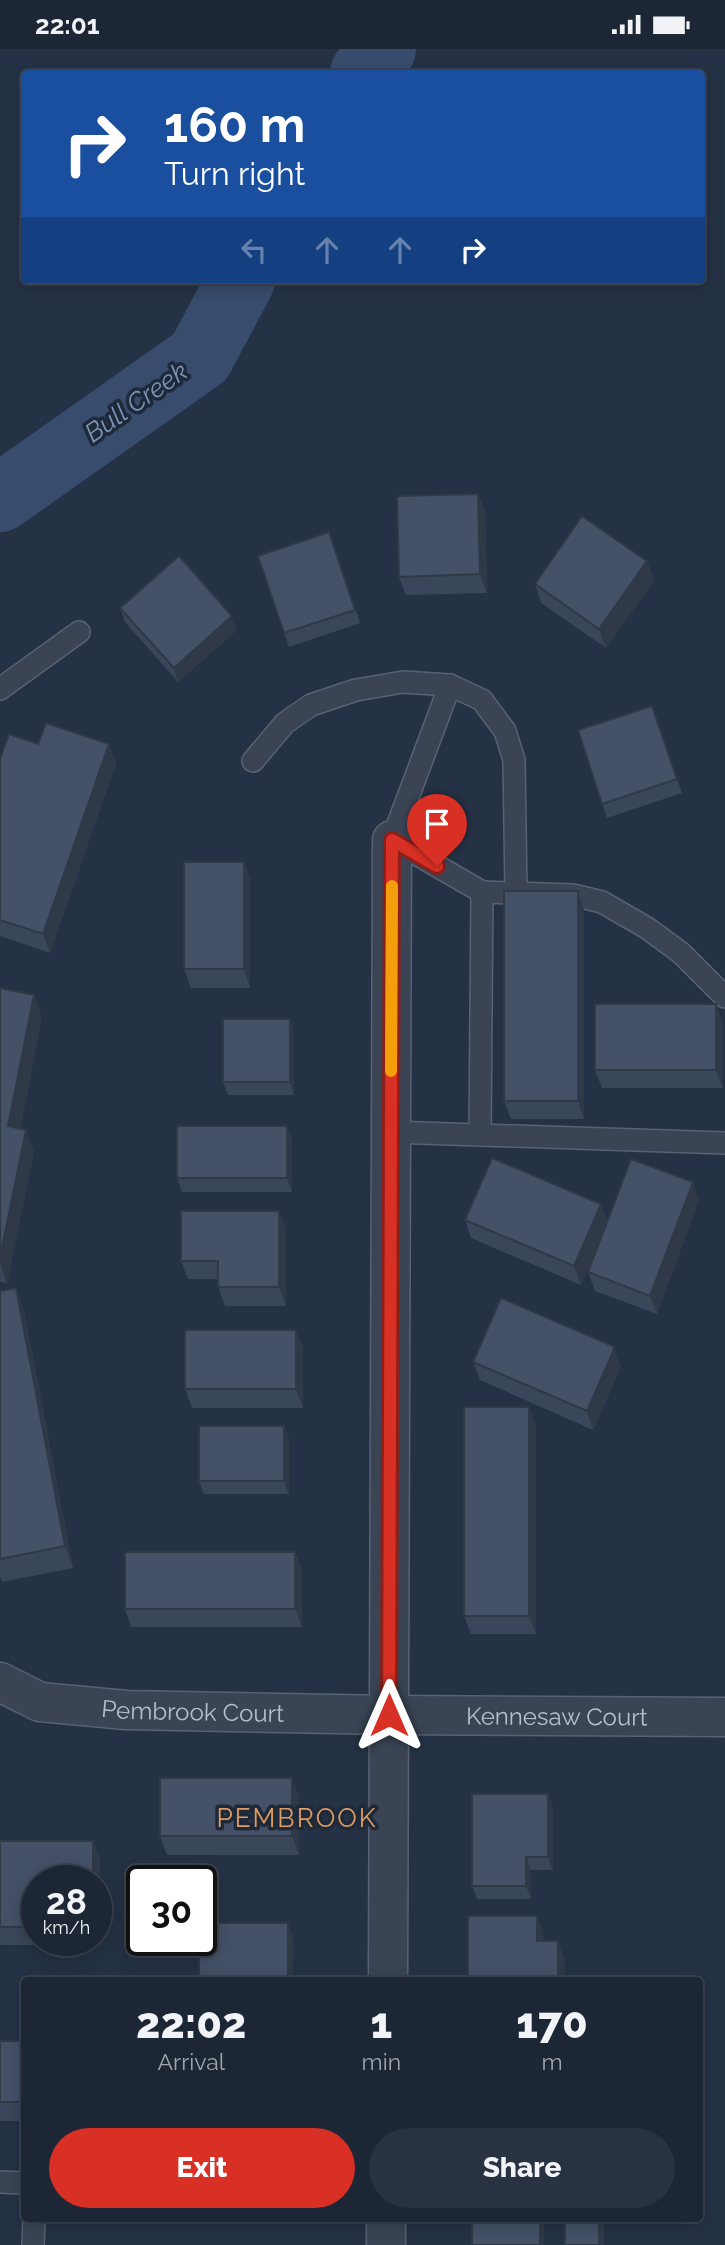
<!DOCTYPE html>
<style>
:root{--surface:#1c2634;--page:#293240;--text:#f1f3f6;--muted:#a0a5ac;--line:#3a434f;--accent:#d93025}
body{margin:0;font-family:Raleway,sans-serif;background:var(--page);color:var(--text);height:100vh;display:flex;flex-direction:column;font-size:26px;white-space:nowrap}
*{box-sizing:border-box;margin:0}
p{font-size:23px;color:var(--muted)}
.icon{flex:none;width:38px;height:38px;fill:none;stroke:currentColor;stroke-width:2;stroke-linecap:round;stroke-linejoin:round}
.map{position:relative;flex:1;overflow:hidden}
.sheet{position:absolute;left:21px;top:1928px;width:682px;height:245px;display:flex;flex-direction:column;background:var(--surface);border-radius:7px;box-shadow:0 4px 18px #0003,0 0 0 2px var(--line)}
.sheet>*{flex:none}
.banner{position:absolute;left:21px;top:21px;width:684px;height:214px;border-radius:7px;box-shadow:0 4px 18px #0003,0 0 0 2px var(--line);background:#1a4fa0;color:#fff;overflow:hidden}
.speed{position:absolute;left:21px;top:1816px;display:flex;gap:14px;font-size:35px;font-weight:700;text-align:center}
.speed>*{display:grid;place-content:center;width:91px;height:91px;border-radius:50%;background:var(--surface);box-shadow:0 4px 18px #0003,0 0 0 2px var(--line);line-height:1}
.speed small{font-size:18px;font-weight:400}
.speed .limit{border:4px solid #111;border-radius:10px;background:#fff;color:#111}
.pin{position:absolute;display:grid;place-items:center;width:60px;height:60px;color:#fff;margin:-72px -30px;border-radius:50% 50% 50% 0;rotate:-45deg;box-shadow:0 0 7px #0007}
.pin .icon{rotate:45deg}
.me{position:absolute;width:77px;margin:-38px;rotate:0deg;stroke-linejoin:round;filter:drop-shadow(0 0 5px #0008)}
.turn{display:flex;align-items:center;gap:24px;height:147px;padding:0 28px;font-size:32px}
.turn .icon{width:91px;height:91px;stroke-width:2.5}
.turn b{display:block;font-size:49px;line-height:60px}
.lanes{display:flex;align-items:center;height:66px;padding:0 28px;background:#0003;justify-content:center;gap:35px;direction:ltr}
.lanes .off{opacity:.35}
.eta{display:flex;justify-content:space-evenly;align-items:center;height:119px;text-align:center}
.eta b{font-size:42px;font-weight:800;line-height:49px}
.cta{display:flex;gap:14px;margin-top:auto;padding:14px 28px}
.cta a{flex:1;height:80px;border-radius:42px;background:var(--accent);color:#fff;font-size:28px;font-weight:800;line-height:80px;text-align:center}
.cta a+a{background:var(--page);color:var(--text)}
.status{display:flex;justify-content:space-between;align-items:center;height:49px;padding:0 35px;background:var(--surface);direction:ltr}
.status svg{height:19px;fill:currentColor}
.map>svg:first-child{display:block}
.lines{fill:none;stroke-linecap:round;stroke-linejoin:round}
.river{stroke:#384c6d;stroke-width:68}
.service-casing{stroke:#586272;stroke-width:24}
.minor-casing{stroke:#586272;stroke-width:41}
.service{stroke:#3a4454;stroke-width:21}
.minor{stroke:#3a4454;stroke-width:38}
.wall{fill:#3a4659;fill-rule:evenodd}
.shaded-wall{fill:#303948}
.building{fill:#445167;stroke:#303948;stroke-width:2}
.route-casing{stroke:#8d1f18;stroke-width:18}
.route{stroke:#d93025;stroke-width:12}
.slow{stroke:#f59e0b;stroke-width:12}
.labels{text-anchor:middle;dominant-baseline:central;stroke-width:7;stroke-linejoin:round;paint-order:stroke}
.street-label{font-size:24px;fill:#b7bfce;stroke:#1e293a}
.water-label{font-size:26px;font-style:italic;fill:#7c94b7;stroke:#1e293a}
.neighbourhood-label{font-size:26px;letter-spacing:2px;fill:#de9c62;stroke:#1e293a}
</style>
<div class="status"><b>22:01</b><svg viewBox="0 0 49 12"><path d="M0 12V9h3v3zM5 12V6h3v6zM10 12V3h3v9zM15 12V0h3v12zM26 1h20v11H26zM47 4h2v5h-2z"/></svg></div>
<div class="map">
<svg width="725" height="2196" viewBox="0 0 725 2196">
<rect width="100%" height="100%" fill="#253245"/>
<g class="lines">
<!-- river -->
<g class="river">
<polyline points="364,24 382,0"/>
<polyline points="0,449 200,308 241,231"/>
</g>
<defs>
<g id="service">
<polyline points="450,636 392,791 482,843"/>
<polyline points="0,640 79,583"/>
<polyline points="253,712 285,674 311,656 356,641 403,633 450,636 482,651 505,682 514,711 516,844"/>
<polyline points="391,1083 725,1094"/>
<polyline points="480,1086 482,843 573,846 602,853 647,879 681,904 725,948"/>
<polyline points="0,2133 24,2134"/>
<polyline points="33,2196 34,2170"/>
</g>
<g id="minor">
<path id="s1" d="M 0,1633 L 40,1653 L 126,1661 L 389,1666 L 725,1668"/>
<polyline points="388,1932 392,791"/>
<polyline points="386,2196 386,2170"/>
</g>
</defs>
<!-- service casing -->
<use href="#service" class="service-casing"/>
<!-- minor casing -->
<use href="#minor" class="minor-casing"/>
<!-- service -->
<use href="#service" class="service"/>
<!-- minor -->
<use href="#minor" class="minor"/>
</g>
<!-- wall -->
<g class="wall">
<polygon points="478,445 485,463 487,544 406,546 399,528"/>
<polygon points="334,496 360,574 289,598 258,507"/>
<polygon points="647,512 654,531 606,599 541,554 535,535"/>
<polygon points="120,559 237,581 178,633 125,573"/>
<polygon points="652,657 682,744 607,769 602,755"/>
<polygon points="109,695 116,714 50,904 0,887 0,710"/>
<polygon points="244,813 250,831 250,939 191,939 184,920"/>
<polygon points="578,842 584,861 584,1070 511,1070 504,1052"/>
<polygon points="0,939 42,968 20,1080 34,1103 7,1234 0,1233"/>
<polygon points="290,970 294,984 294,1046 228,1046 223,1033"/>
<polygon points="723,974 723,1039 602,1039 595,1021"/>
<polygon points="287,1077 292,1090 292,1143 182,1143 177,1129"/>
<polygon points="699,1151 657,1265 595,1242 588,1223 600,1190 581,1236 471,1189 465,1171 607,1173"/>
<polygon points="279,1162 286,1181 286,1257 225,1257 218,1238 218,1230 188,1230 181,1212"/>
<polygon points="0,1242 24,1261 73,1519 2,1533 0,1528"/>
<polygon points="296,1281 303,1299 303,1359 192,1359 185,1340"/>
<polygon points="473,1313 621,1317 593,1381 480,1331"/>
<polygon points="529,1358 536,1377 536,1585 471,1585 464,1567"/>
<polygon points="284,1377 289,1390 289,1445 204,1445 199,1432"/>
<polygon points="295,1503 302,1521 302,1578 131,1578 125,1560"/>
<polygon points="548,1745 553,1759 553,1821 531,1821 531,1850 477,1850 472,1837"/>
<polygon points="299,1748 299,1806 167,1806 160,1787"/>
<path d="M 0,1792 L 93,1792 L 100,1810 L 100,1896 L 0,1896 ZM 37,1832 L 96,1832 L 96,1892 L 37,1892 Z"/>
<polygon points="293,1888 293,1932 200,1932 199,1928"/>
<rect x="0" y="1992" width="24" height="80"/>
</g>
<!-- shaded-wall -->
<g class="shaded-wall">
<polygon points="478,445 485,463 487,544 480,525"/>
<polygon points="647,512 654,531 606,599 599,580"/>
<polygon points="232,567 237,581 178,633 174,619"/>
<polygon points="109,695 116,714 50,904 43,885"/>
<polygon points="244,813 250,831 250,939 244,920"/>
<polygon points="578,842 584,861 584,1070 578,1052"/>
<polygon points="34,946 42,968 16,1099 8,1077"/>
<polygon points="716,955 723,974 723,1039 716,1021"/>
<polygon points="290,970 294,984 294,1046 290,1033"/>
<polygon points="287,1077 292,1090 292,1143 287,1129"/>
<polygon points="26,1081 34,1103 7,1234 0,1214 0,1208"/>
<polygon points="693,1133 699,1151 657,1265 650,1247"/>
<polygon points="601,1155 608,1174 581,1236 574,1217"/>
<polygon points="279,1162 286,1181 286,1257 279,1238"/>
<polygon points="16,1239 24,1261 73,1519 65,1497"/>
<polygon points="296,1281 303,1299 303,1359 296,1340"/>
<polygon points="615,1298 621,1317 593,1381 587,1362"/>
<polygon points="529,1358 536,1377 536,1585 529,1567"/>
<polygon points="284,1377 289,1390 289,1445 284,1432"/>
<polygon points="295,1503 302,1521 302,1578 295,1560"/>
<polygon points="292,1729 299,1748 299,1806 292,1787"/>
<polygon points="548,1745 553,1759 553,1821 548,1808"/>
<polygon points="93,1792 100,1810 100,1896 96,1886 96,1832 93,1832"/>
<polygon points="526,1808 531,1821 531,1850 526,1837"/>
<polygon points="537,1867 543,1885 543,1911 537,1892"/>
<polygon points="288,1874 293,1888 293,1932 290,1932 288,1928"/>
<polygon points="558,1892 565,1911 565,1932 558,1932"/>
<rect x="540" y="2170" width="4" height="26"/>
<rect x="599" y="2170" width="5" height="26"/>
</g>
<!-- building -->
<g class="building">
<polygon points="478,445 480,525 399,528 397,447"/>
<polygon points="582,467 647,512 599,580 535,535"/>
<polygon points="329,483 355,561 284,584 258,507"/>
<polygon points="179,507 232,567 174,619 120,559"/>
<polygon points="652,657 677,730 602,755 578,681"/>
<polygon points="46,674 109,695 43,885 0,871 0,710 9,685 38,695"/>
<rect x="184" y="813" width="60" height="107"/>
<rect x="504" y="842" width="74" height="210"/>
<polygon points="0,939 34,946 8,1077 26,1081 0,1208"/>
<rect x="595" y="955" width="121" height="66"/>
<rect x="223" y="970" width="67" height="63"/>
<rect x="177" y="1077" width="110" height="52"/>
<polygon points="492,1109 601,1155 574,1217 465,1171"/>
<polygon points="631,1110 693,1133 650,1247 588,1223"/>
<polygon points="181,1162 279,1162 279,1238 218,1238 218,1212 181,1212"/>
<polygon points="16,1239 65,1497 0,1510 0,1242"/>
<polygon points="501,1249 615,1298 587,1362 473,1313"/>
<rect x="185" y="1281" width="111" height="59"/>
<rect x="464" y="1358" width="65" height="209"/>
<rect x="199" y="1377" width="85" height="55"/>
<rect x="125" y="1503" width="170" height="57"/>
<rect x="160" y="1729" width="132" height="58"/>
<polygon points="472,1745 548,1745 548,1808 526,1808 526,1837 472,1837"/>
<polygon points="0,1792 93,1792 93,1832 37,1832 37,1878 0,1878"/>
<polygon points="468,1867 537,1867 537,1892 558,1892 558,1932 468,1932"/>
<polygon points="201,1874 288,1874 288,1928 199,1928 199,1892 201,1892"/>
<rect x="0" y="1992" width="24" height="61"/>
<rect x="472" y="2170" width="68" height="26"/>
<rect x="565" y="2170" width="34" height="26"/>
</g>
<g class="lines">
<defs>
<polyline id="route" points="389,1666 392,791 437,817"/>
</defs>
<!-- route casing -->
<use href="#route" class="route-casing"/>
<!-- route -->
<use href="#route" class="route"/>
<!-- slow -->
<polyline class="slow" points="391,1022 392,837"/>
</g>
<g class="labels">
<!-- street labels -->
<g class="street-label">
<text stroke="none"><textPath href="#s1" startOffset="198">Pembrook Court</textPath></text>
<text stroke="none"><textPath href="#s1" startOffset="562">Kennesaw Court</textPath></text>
</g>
<!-- water labels -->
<g class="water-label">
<text transform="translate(136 353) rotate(-35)">Bull Creek</text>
</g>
<!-- neighbourhood labels -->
<g class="neighbourhood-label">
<text x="297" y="1769">PEMBROOK</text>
</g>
</g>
</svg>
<div class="speed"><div>28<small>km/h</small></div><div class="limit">30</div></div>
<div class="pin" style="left:437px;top:817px;background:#d93025"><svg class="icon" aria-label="arrive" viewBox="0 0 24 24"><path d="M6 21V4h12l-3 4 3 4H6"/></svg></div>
<svg class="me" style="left:389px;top:1666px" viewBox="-20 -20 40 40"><path d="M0-17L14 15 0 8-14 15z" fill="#d93025" stroke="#fff" stroke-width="4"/></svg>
<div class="banner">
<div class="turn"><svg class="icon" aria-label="right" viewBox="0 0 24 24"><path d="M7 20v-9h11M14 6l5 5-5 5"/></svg><div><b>160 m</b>Turn right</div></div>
<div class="lanes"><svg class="icon off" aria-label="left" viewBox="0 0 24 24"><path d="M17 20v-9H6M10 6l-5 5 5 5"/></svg><svg class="icon off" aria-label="ahead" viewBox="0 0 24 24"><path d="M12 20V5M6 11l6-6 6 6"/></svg><svg class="icon off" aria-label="ahead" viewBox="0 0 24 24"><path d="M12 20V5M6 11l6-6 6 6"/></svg><svg class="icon" aria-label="right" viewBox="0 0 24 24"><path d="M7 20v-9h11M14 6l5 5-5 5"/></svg></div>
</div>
<section class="sheet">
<div class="eta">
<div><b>22:02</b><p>Arrival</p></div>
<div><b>1</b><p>min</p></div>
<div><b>170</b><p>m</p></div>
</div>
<div class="cta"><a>Exit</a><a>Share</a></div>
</section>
</div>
